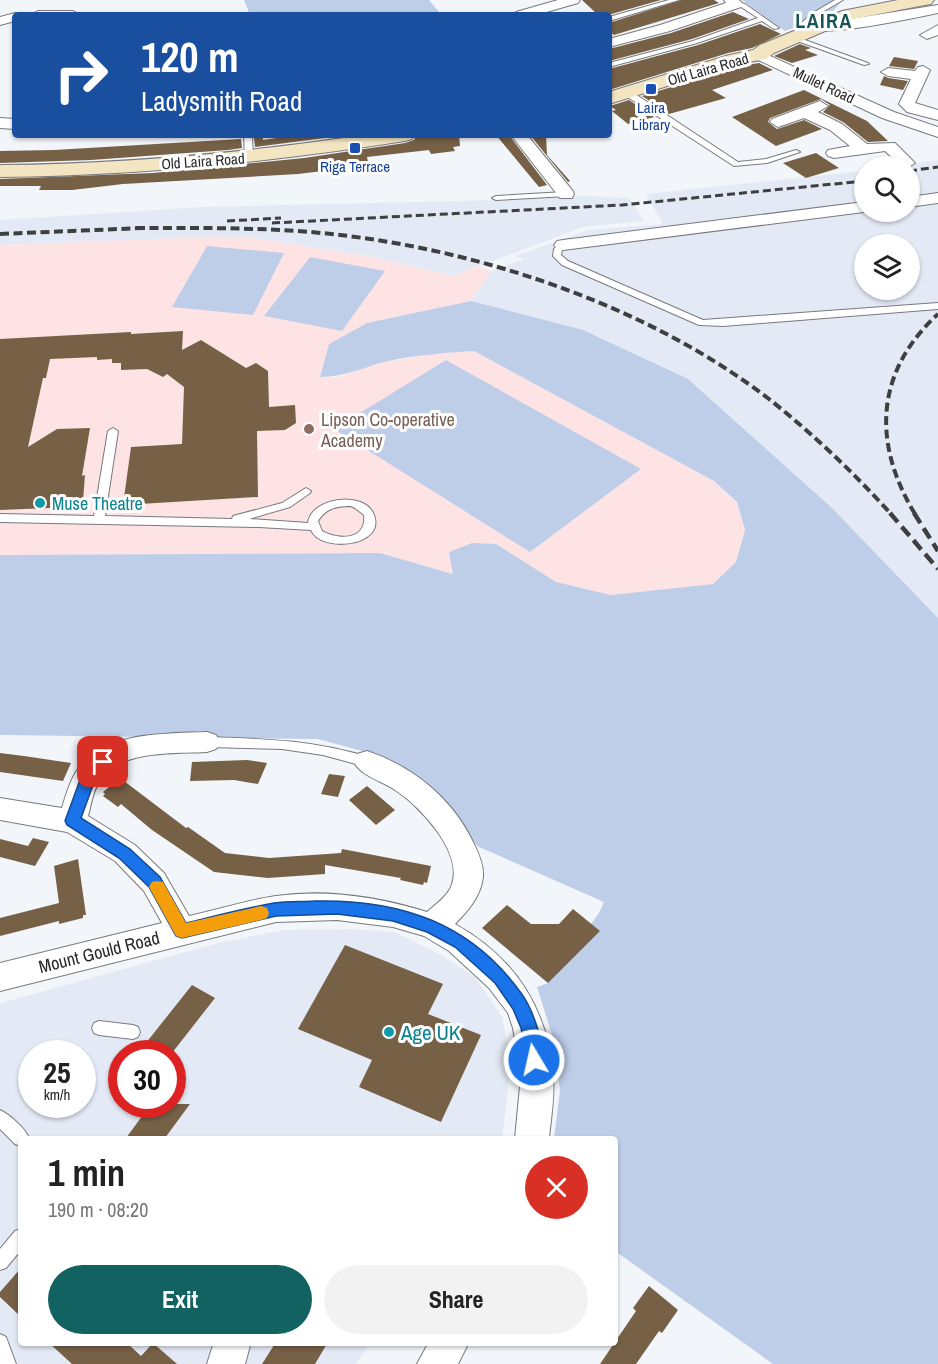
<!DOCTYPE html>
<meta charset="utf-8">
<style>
:root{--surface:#fff;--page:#f2f2f2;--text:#222;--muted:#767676;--accent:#126262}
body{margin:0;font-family:"Archivo Narrow",sans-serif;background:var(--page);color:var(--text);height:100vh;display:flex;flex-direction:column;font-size:22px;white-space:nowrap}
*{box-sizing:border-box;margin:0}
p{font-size:20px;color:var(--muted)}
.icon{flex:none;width:33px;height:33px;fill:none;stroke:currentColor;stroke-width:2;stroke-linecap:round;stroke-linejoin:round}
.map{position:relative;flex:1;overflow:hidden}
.details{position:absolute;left:18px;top:1136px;width:600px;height:210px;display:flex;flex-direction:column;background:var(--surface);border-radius:6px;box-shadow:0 2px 4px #0004}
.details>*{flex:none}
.banner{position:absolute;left:12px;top:12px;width:600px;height:126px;border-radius:6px;box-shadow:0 2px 4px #0004;background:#1a4fa0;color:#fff;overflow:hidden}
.buttons{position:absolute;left:854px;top:156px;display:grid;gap:12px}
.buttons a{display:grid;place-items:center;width:66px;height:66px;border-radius:50%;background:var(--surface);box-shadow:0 2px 4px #0004;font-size:30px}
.speed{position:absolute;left:18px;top:1040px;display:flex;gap:12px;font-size:30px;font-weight:700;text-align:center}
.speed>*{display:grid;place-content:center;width:78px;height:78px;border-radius:50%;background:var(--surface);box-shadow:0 2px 4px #0004;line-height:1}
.speed small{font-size:15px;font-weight:400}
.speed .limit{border:9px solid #d22;background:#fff;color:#111}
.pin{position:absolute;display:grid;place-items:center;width:51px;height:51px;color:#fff;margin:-26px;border-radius:12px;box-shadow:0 3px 9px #0006}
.me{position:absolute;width:66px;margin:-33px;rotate:351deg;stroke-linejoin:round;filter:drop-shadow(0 0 4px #0008)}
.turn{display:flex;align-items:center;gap:21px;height:126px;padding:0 30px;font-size:27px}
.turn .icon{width:78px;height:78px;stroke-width:2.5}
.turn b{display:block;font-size:42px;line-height:51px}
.round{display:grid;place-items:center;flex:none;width:63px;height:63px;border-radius:32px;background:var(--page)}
.head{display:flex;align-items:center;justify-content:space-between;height:102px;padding:0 30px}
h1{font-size:36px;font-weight:700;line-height:45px}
.primary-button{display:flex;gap:12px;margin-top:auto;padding:12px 30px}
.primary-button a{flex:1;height:69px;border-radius:36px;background:var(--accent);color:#fff;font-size:24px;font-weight:700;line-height:69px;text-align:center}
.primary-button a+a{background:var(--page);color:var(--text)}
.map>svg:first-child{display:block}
.built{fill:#e4eaf5;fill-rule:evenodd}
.education{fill:#fee3e4}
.green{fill:#becee9}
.building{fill:#766147}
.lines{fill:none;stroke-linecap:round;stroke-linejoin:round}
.lane-casing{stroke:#77797d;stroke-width:2}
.street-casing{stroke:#77797d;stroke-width:2}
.secondary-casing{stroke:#77797d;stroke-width:2}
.lane{fill:#fff;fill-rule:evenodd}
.street{fill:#fff;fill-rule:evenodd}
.secondary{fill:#f3e4c2;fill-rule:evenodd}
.rail-far2{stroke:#3e3f41;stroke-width:3;stroke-dasharray:8 4;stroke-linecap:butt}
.rail-far1{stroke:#3e3f41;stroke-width:4;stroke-dasharray:9 4.5;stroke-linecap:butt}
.rail{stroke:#3e3f41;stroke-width:4.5;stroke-dasharray:12 6;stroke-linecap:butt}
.route{fill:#1a73e8;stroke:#114b97;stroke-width:1.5}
.slow{fill:#f59e0b}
.transit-dot{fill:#1a4fb4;stroke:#fff;stroke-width:2}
.education-dot{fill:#8d6e63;stroke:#fff;stroke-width:2}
.culture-dot{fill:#0f9aa8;stroke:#fff;stroke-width:2}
.labels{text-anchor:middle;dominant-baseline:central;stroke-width:6;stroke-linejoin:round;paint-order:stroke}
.far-street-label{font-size:15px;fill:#27282a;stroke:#fff}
.far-transit-label{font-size:15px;fill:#164399;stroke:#fff}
.education-label{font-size:18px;fill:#785e54;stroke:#fff;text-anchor:start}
.culture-label{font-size:18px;fill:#0d838f;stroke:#fff;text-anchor:start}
.street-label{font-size:18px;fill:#27282a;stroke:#fff}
.far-district-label{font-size:20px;font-weight:bold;letter-spacing:1.5px;fill:#185454;stroke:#fff}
.near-culture-label{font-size:21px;fill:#0d838f;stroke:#fff;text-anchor:start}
</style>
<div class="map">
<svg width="938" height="1364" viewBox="0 0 938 1364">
<rect width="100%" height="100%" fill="#f2f5f9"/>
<!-- built -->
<g class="built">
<path d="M 938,160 L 938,618 L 831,507 L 688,379 L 471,301 L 491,271 L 525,259 L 515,256 L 588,230 L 663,224 L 646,194 L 864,171 L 864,212 L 909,212 L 909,166 L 896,166 ZM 864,244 L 909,244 L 909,290 L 864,290 Z"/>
<polygon points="567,195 629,198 644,221 583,227 453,276 372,257 248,237 0,245 0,220 204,207 498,200"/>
<path d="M 348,929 L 394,932 L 441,955 L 475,977 L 502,1017 L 511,1064 L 502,1138 L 21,1138 L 21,1342 L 371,1343 L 355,1364 L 0,1364 L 0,1003 L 219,943 L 283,930 ZM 32,1053 L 82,1053 L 82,1104 L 32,1104 ZM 122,1053 L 172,1053 L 172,1104 L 122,1104 Z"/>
</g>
<!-- education -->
<polygon class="education" points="208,237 248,237 372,257 453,276 477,266 491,271 471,301 367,323 329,344 320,377 336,377 385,362 438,353 474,351 714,481 737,503 745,530 736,562 713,584 611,595 556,582 496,544 454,574 380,553 0,555 0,245"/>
<!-- green -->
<g class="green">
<polygon points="244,0 429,0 439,12 412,15 250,15"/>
<polygon points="742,0 843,0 830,14 785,31"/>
<polygon points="207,246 284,253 253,315 172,307"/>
<polygon points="310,257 385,271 342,331 264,316"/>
<path d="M 471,301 L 583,330 L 688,379 L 831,507 L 938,618 L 938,1364 L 773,1364 L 615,1251 L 615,1138 L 554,1138 L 560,1091 L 553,1038 L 537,987 L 548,983 L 599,913 L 604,902 L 477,846 L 451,808 L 380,756 L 318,739 L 0,735 L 0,555 L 380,553 L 453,574 L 449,552 L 472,543 L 496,544 L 556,582 L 611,595 L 713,584 L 736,562 L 745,530 L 737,502 L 714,481 L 474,351 C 444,353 414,355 384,362 C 362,368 343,377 320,377 L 329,344 L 367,323 Z"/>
<polygon points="446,360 641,469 530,552 334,429"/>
</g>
<!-- building -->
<g class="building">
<polygon points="582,0 661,0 608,15 598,15"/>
<polygon points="681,0 714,0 719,3 614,35 609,31 609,23"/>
<polygon points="733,12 749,19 692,39 609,61 609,49 671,33"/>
<polygon points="760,24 781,34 752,48 728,53 609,90 609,69 698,45"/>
<polygon points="800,44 811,48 805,50 818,55 792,63 774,56"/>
<polygon points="894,57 918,61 914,69 889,66"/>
<polygon points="759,63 773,70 712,90 726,98 669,114 642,96 740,66"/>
<polygon points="884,76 888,78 908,81 903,90 880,85"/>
<polygon points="804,90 867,121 888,141 868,142 843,122 823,112 830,105 821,99 770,118 768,122 777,129 804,120 822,129 776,146 732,117"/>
<polygon points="629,100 654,117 628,124 612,111 616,110 610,106"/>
<polygon points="297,135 348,135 255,147 254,138 263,137 263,140"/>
<polygon points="417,135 459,135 460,146 453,147 455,151 431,154 429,150 367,157 368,162 330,166 331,170 298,174 123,184 72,190 39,190 41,186 0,186 0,179 153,173 304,158 405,143 414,140"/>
<polygon points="496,135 509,135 547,185 539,187"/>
<polygon points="530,135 546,135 547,155 570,181 568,182"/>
<polygon points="241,139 242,148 228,150 91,160 0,163 0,151 54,150"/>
<polygon points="816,153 839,168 806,178 783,163"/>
<polygon points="183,331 182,350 201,340 246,368 256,363 268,371 269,407 295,405 296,423 285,430 257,431 258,497 123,505 131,447 182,444 184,387 167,374 163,377 147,369 121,370 121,363 112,363 112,359 97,360 97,357 50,359 46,378 43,378 28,447 57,429 90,428 82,476 85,475 83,501 73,507 0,510 0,339 131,332 131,334"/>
<polygon points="0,753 24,756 71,763 63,781 0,772"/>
<polygon points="247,760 267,763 258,784 234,780 190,781 192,762"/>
<polygon points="329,774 345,776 338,797 321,794"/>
<polygon points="120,778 186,828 188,827 225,853 269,858 341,853 342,849 431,866 427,883 424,882 423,885 400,880 401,878 325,865 325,874 268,878 214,872 152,830 121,804 118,807 103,796 105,794 103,792"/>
<polygon points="367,786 395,810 376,825 349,800"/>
<polygon points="33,838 49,842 35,866 0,857 0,839 28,846"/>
<polygon points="78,859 86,915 83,915 83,918 59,924 59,921 0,936 0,918 59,903 54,866"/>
<polygon points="507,905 531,924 559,924 573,909 600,931 548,983 482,928"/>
<polygon points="345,945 443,984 428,1014 481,1035 441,1122 359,1087 372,1060 298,1029"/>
<polygon points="192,985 215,998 172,1053 138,1053"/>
<polygon points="151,1104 190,1104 165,1138 126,1138"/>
<polygon points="21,1268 21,1317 0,1297 0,1292"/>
<polygon points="649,1286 678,1310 662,1333 659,1331 636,1364 600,1364 636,1311 633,1308"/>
<polygon points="48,1342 126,1342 141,1356 153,1343 177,1364 72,1364"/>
<polygon points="276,1342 328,1342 315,1364 262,1364"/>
</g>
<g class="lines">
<defs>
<g id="lane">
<polygon points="669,0 679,0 609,21 609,17"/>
<polygon points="835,0 843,0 817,15 805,26 807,34 803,34 799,25 813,13"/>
<polygon points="736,2 745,4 779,28 774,29 762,21 697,43 609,67 609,63 693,41 758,18 741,7 734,5 733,4"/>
<polygon points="794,36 868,63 869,64 864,65 792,39 791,38"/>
<polygon points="623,90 629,90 738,162 766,159 796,150 800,152 767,163 734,166 623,94"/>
<polygon points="244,135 252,135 253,158 249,160 245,158"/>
<polygon points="565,192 569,194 568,196 496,200 492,198 496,196"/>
<polygon points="560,243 567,245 562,250 561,255 568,261 703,320 938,303 938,309 723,326 699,325 562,265 553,256 554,249"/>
<path d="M 113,428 L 118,431 L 105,516 L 232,519 L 233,516 L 282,503 L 306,488 L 311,491 L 310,493 L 290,507 L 249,519 L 308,523 C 311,497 365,490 374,515 C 386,547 320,553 311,530 L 259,527 L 0,522 L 0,514 L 94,516 L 108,431 ZM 351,506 L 355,508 L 364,515 C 367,541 338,540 322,531 L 318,521 C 326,508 337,506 351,506 Z"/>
<path d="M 207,737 C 265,739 315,740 371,758 L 373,762 L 371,766 L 367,767 L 323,755 L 282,749 L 207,747 L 203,745 L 201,742 L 203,739 Z"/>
<polygon points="99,1021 133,1025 138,1027 140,1032 138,1037 133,1039 99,1035 94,1033 92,1028 94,1023"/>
<path d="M 0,1110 C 10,1115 25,1128 29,1138 L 21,1138 L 21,1146 L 15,1144 L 0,1129 Z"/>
<polygon points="21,1229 21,1250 6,1268 0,1270 0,1249 15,1231"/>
<polygon points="0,1334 6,1337 16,1364 0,1364"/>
</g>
<g id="street">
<polygon points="558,0 580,0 578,3 536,15 514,15 516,12"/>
<polygon points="724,0 739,0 743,4 741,7 670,31 609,47 609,39 660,25 726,3"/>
<path d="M 938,5 L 938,13 C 919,17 822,38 812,28 L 819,24 Z"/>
<polygon points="38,11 73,11 80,15 31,15"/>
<polygon points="15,13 21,15 15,15 15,21 0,25 0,17"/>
<polygon points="938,25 938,35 927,39 920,35"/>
<polygon points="759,51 894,112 938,127 938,137 882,118 754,58 752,55 754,52"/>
<polygon points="923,66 930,70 915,103 938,110 938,120 907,112 899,104 911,79 888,76 881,72 888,68 915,71 918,67"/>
<polygon points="820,101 828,106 818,112 842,124 867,144 895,143 915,163 909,167 901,166 885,151 834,158 828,156 826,153 828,150 850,146 830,130 804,118 778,127 770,122 772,119"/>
<polygon points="0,118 15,119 15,129 0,128"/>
<polygon points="511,135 527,135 572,190 574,194 572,198 560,198"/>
<polygon points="938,193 938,203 909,207 909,197"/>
<polygon points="864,202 864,212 867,212 864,212 563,250 557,249 554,245 557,241 563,240"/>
<path d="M 207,732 L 216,735 L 220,742 L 216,749 L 207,752 C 174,754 116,749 98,784 C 92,794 91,806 88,816 L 135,845 L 164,873 L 189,916 C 218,910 247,900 276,896 C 326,889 379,897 427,912 C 436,904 449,895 452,884 C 463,852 420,806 395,790 C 382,781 361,776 354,762 L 357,754 L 367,751 C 412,766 452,798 473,842 C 478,852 484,865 483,877 C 481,896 468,911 455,924 C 514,957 547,1007 553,1074 C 555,1095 551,1118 549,1138 L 515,1138 L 521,1076 L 513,1028 L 508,1013 L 489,988 L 449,951 L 424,936 L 393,927 L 337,920 L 276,922 L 0,991 L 0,963 L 162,923 L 144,891 L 115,861 L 67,832 L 0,820 L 0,798 L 62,808 C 66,794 71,777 81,765 C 110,731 166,734 207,732 Z"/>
<polygon points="214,1342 251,1342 245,1364 207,1364"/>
<polygon points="429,1342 469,1342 458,1364 417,1364"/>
</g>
<g id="secondary">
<polygon points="898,0 934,0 931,4 925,5 853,19 774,53 766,59 739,64 609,104 609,92 729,55 753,50 760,45 842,11"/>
<path d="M 364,135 L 415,135 L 412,139 L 405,141 C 270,162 136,176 0,177 L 0,165 C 122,164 243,153 364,135 Z"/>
</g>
</defs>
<!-- lane casing -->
<use href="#lane" class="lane-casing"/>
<!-- street casing -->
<use href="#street" class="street-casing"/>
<!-- secondary casing -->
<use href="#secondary" class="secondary-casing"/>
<!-- lane -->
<use href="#lane" class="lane"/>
<!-- street -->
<use href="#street" class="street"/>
<!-- secondary -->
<use href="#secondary" class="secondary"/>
<!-- rail-far2 -->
<g class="rail-far2">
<polyline points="909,171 938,167"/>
<polyline points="227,221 281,218"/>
<polyline points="272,223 622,205 864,181"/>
</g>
<!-- rail-far1 -->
<g class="rail-far1">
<path d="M 136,228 C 204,228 273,227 340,235 C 487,252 651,308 769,399 C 813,434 853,472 891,514"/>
<polyline points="0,234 143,228"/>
<path d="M 915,514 C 872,443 875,372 938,314"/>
</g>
<!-- rail -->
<g class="rail">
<polyline points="890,513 938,569"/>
<polyline points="914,513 938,551"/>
</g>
</g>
<!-- route -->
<path class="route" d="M 103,756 L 108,758 L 110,762 L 96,777 L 81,818 L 130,849 L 160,877 L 186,923 C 215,916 245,908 274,903 C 288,901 302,902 315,901 C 400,899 471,923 521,993 C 532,1008 548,1049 540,1066 L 534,1068 L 528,1066 L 521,1028 L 513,1009 L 495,983 L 455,947 L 427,932 L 393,921 L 337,914 L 276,916 L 182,938 L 176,936 L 149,887 L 119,858 L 67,825 L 65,821 L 84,769 Z"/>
<!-- slow -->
<polygon class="slow" points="157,881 163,882 186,923 261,906 267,908 269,913 267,918 261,920 182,938 176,936 149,887 152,882"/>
<!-- markers -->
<g class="transit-dot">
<rect x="645" y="83" width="12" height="12" rx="3"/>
<rect x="349" y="142" width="12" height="12" rx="3"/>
</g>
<circle class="education-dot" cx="309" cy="429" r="6"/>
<g class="culture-dot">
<circle cx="40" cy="503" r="6"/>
<circle cx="389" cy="1032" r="6"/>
</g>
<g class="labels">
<!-- far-street labels -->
<g class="far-street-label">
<text transform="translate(708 69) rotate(-16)">Old Laira Road</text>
<text transform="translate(824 85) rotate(25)">Mullet Road</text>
<text transform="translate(203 161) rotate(-4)">Old Laira Road</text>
</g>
<!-- far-transit labels -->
<g class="far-transit-label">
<text x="651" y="107">Laira<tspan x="651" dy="17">Library</tspan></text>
<text x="355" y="166">Riga Terrace</text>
</g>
<!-- education labels -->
<g class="education-label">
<text x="321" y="419">Lipson Co-operative<tspan x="321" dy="21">Academy</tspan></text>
</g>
<!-- culture labels -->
<g class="culture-label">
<text x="52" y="503">Muse Theatre</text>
</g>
<!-- street labels -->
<g class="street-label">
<text transform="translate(99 952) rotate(-14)">Mount Gould Road</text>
</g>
<!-- far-district labels -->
<g class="far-district-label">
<text x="824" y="20">LAIRA</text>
</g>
<!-- near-culture labels -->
<g class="near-culture-label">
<text x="401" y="1032">Age UK</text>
</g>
</g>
</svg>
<div class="buttons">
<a><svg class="icon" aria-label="search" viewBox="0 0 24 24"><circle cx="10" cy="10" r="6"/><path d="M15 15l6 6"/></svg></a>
<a><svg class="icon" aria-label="layers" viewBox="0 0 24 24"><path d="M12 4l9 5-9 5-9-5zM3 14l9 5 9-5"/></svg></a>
</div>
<div class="speed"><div>25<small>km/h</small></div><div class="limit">30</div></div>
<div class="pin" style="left:103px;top:762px;background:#d93025"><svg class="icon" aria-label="arrive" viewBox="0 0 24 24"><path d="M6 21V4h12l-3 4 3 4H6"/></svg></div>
<svg class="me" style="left:534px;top:1060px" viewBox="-20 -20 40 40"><circle r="17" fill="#1a73e8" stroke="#fff" stroke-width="3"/><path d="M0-11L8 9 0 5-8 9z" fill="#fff"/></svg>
<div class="banner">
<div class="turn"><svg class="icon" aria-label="right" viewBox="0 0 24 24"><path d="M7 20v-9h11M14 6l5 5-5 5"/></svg><div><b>120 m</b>Ladysmith Road</div></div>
</div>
<section class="details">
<div class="head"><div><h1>1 min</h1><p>190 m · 08:20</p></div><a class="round" style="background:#d93025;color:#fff"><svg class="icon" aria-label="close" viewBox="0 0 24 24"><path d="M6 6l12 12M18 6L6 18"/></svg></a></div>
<div class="primary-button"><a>Exit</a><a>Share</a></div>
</section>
</div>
